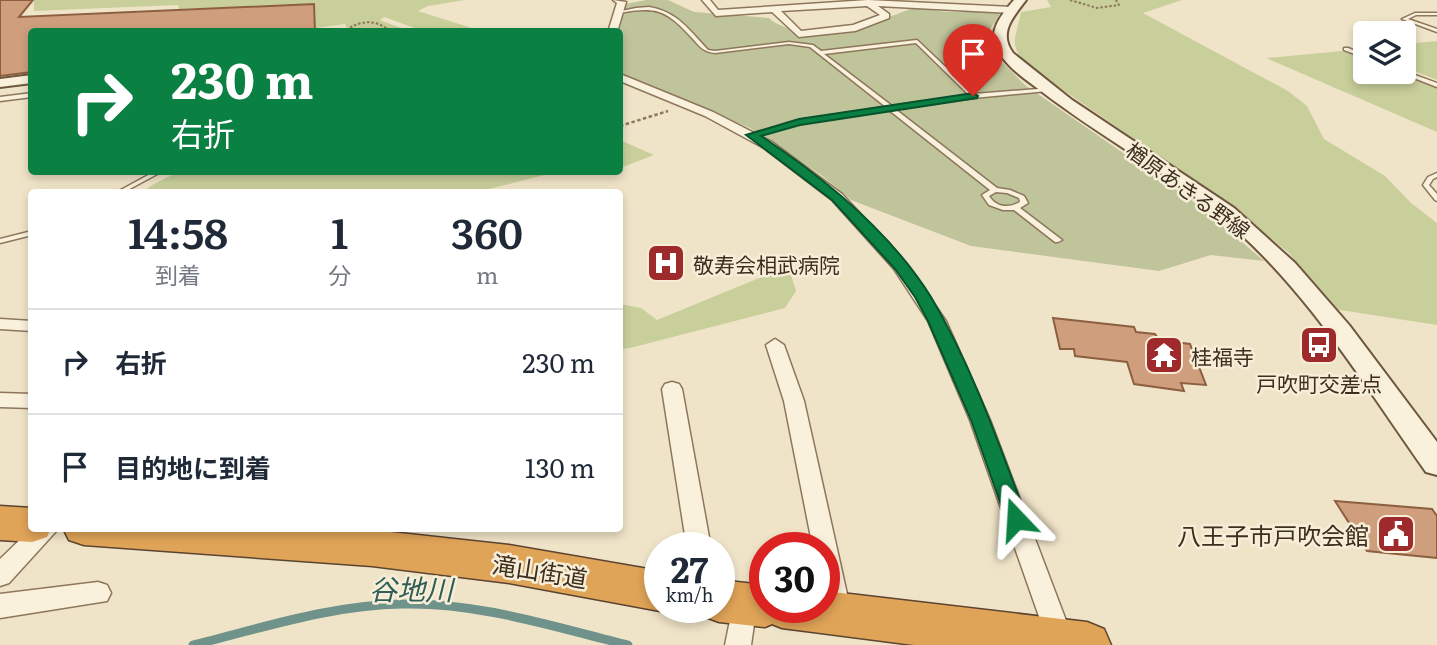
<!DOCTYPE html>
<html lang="ja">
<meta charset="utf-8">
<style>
:root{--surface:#fff;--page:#f2f2f3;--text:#1f2937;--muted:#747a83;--line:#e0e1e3}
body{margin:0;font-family:Literata,"Noto Sans JP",serif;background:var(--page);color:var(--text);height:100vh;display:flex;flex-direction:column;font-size:26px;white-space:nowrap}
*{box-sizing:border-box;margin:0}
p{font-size:23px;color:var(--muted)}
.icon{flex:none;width:38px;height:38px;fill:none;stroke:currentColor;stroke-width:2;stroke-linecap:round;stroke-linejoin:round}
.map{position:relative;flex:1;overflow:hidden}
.sheet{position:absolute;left:28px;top:189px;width:595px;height:343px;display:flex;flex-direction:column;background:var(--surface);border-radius:7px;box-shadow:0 4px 10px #0003}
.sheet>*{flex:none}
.top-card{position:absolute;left:28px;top:28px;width:595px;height:147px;border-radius:7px;box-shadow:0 4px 10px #0003;background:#0b8043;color:#fff;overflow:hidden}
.buttons{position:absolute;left:1353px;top:21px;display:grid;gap:14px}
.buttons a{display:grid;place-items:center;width:63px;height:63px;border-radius:7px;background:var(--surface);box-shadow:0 4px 10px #0003;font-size:35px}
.speed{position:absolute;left:644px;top:532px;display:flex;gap:14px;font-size:35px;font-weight:700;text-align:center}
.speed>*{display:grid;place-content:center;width:91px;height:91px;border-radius:50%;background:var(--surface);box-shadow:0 4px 10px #0003;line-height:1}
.speed small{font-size:18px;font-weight:400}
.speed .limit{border:10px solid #d22;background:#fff;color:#111}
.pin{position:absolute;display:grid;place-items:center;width:60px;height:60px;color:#fff;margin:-72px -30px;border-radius:50% 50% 50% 0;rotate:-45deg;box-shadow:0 0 7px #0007}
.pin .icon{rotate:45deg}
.me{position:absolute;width:77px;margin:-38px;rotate:340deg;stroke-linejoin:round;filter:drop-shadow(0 0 5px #0008)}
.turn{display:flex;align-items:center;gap:24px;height:147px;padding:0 28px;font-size:32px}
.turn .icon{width:91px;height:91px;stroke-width:2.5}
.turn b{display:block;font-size:49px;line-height:60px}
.eta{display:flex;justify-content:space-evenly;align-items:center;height:119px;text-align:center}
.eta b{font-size:42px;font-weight:600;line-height:49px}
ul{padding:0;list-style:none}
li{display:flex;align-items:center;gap:21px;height:105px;padding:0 28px;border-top:2px solid var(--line)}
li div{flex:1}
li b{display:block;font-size:26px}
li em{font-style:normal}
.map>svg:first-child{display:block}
.green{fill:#c9cf9b}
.cemetery{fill:#bfc49a}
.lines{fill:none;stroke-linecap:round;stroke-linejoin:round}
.stream{stroke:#6f938a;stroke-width:9}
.building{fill:#cf9f7d;stroke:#8d5f41;stroke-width:2}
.lane-casing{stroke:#8d765c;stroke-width:3}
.street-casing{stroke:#8d765c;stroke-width:3}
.secondary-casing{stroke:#6f573f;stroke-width:4}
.highway-casing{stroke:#5b4430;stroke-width:3}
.path-far1{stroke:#8d765c;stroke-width:2;stroke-dasharray:2.5 2;stroke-linecap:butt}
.path{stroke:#8d765c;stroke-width:2.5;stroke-dasharray:3.5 2.5;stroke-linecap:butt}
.lane{fill:#faf1dc;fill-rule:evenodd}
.street{fill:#faf1dc;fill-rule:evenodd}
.secondary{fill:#faf1dc;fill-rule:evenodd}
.highway{fill:#e0a458;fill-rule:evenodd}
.route{fill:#0b8043;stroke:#07532c;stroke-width:2}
.labels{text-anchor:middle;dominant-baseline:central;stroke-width:5;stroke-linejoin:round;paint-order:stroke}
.street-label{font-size:21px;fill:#3d2e20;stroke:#f7eed8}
.poi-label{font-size:21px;fill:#3d2e20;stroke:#f7eed8;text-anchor:start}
.near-poi-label{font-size:24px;fill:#3d2e20;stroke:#f7eed8;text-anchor:end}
.near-street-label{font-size:24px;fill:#3d2e20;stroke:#f7eed8}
.near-water-label{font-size:28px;font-style:italic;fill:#2f5d5a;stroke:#f7eed8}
</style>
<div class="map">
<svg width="1437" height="645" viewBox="0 0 1437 645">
<rect width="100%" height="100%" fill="#f0e4c8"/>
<!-- green -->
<g class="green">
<polygon points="34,0 465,0 428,6 418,11 481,31 423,31 384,17 380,20 409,31 349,31 345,24 315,28 314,4 179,9 178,5 34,11"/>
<path d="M 1047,0 L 1182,0 L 1143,13 L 1288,91 L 1307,106 L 1324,139 L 1385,176 L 1411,203 L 1437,223 L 1437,325 L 1334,309 L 1289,253 L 1223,200 L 1031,68 C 1007,45 1015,42 1021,12 L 1051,7 Z"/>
<polygon points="1437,41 1437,80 1404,67 1404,44"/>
<polygon points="1342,51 1365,60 1365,72 1396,72 1437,88 1437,132 1266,58"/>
<polygon points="620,140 654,155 620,168"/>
<polygon points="178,172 556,172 477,192 143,192 152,185"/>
<polygon points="788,266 796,291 785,308 630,348 620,349 620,304 641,308 657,320"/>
</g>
<!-- cemetery -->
<path class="cemetery" d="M 647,0 L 668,0 L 694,12 L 769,18 C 778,27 790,26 798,35 L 857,29 L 913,8 L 947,12 L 1001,12 L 989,31 L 987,39 L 989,49 L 1025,85 L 1201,207 L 1264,261 L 1211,255 L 1159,271 L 971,246 L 851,200 L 821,175 L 750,128 L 636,82 L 620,71 L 619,32 L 625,4 Z"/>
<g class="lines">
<!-- stream -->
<path class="stream" d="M 193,645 C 262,628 331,605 402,604 C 479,602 554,627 628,645"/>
</g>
<!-- building -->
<g class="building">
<polygon points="0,0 33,0 19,17 314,4 315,32 32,32 32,72 0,76"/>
<polygon points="1053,318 1134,327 1136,332 1155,334 1159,340 1190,344 1206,385 1181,383 1184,391 1134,384 1127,362 1075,356 1074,349 1060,349"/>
<polygon points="1335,501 1432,509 1437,516 1437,558 1367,551"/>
</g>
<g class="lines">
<defs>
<g id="lane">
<path d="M 649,7 C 678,12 689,30 708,50 L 715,51 L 789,42 L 813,45 L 821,51 L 917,40 L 974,94 L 1050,88 L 1051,89 L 1048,91 L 973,98 L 895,109 L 997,188 L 1010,190 L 1024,196 L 1028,203 L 1020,208 L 1062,240 L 1058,242 L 1055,242 L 1014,210 L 1003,210 L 989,205 L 982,195 L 990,190 L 889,110 L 799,124 L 750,136 L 750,134 L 799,120 L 886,107 L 810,47 L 789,44 L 715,53 C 704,52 700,47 693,39 C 666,10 658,6 619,13 L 617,12 L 636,8 ZM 916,43 L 969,95 L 892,106 L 824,54 ZM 996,192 L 1007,193 L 1019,198 L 1020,202 C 1008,209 996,207 989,196 Z"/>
<polygon points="1415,13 1437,13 1437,15 1416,15 1408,19 1437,29 1437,32 1402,19"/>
<polygon points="1344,48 1348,48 1365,55 1365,58 1344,50"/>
<polygon points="1404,71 1437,83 1437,87 1401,73 1401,72"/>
<polygon points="32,93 32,97 0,101 0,97"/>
<polygon points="154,172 161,172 124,192 117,192"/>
<polygon points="1437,173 1437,177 1433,179 1429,185 1437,194 1437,201 1435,200 1423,185 1428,177"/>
<polygon points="32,231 32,235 0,243 0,239"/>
</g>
<g id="street">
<polygon points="613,0 626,2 617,32 608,32 617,3"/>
<path d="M 702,0 L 710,0 L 718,10 L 868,0 L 1012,7 L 1016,10 L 1012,13 L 878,6 L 889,14 L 889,18 L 855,31 L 799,37 L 772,12 L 716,16 ZM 867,6 L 880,15 L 853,25 L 801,31 L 781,11 Z"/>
<polygon points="620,74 713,112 772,142 842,194 906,263 946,321 990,420 1073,639 1071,645 1049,645 970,420 928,321 894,269 832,200 764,148 705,116 620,81"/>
<polygon points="0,319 32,321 32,331 0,329"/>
<polygon points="775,339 784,345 804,401 851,612 847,620 838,624 829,620 825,612 824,548 813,548 784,401 766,345"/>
<polygon points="672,382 679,384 682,389 711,548 687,548 662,389 665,384"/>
<polygon points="0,393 32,394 32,408 0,407"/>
<polygon points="32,528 59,528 9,583 0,586 0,559"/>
<polygon points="98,582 107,585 111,593 107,601 0,618 0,594"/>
<polygon points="744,593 753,596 757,604 751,645 725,645 735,596"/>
</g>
<g id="secondary">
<path d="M 1014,0 L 1026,0 C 1013,17 998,33 1013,53 L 1072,100 L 1234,208 L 1295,263 L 1349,325 L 1437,442 L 1437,475 L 1426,472 C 1363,383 1305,286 1220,216 C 1163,170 1098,135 1041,91 C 1025,79 1008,68 998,51 C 986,32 1002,14 1014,0 Z"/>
<polygon points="32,75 32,83 0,87 0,79"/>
</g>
<g id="highway">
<polygon points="0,506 32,508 32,528 51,528 47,537 32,542 0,540"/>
<polygon points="63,528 372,530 509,545 660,571 660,607 670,607 660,611 509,583 372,566 84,545 69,540"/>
<polygon points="719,580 765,585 765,607 824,607 824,591 1087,622 1104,629 1111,645 914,645 782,628 772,624 765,627 719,622 703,616 699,607 719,607"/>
</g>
</defs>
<!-- lane casing -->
<use href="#lane" class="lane-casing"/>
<!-- street casing -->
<use href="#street" class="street-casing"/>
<!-- secondary casing -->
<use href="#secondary" class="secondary-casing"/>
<!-- highway casing -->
<use href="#highway" class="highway-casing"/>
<!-- path-far1 -->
<g class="path-far1">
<polyline points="1070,0 1097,8 1119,5 1116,0"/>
<path d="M 354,32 L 351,27 C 363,21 374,20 386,28 L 383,31"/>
</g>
<!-- path -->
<polyline class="path" points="620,126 668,111"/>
<!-- lane -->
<use href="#lane" class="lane"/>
<!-- street -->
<use href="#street" class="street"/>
<!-- secondary -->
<use href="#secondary" class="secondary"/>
<!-- highway -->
<use href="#highway" class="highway"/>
</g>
<!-- route -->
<path class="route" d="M 973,93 L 978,96 L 977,98 L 800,125 L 761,136 C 823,177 891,233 931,297 C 972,366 999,444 1027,519 L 1024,525 L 1016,527 L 1009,525 L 1006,519 L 971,420 L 928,321 L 915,297 L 895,269 L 832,200 L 746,135 L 799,119 Z"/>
<!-- icons -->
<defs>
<symbol id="hospital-square" viewBox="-11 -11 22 22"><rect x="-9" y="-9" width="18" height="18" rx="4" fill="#9e2a2b" stroke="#f7eed8"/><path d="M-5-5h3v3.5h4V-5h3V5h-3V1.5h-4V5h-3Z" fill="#fff"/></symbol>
<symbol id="bus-square" viewBox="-11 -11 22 22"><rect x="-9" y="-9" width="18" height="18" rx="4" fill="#9e2a2b" stroke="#f7eed8"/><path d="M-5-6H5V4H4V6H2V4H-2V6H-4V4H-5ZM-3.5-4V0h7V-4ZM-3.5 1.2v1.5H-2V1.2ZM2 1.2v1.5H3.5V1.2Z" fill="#fff"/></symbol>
<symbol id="temple-square" viewBox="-11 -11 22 22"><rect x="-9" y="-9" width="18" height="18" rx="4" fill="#9e2a2b" stroke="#f7eed8"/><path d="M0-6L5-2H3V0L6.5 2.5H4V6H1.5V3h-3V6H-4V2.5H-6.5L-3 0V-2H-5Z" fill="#fff"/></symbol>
<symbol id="civic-square" viewBox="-11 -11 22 22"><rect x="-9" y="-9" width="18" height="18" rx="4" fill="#9e2a2b" stroke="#f7eed8"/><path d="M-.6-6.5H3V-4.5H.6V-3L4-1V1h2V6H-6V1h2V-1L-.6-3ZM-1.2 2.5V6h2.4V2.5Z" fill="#fff"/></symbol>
</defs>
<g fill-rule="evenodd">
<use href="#hospital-square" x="644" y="241" width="44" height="44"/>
<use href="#bus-square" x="1297" y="323" width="44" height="44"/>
<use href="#temple-square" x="1142" y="333" width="44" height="44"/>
<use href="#civic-square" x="1374" y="512" width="44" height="44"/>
</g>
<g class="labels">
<!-- street labels -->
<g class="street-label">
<text transform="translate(1189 189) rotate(36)">楢原あきる野線</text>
</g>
<!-- poi labels -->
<g class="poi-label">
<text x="693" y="263">敬寿会相武病院</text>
<text x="1191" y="355">桂福寺</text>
<text x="1319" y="382" text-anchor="middle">戸吹町交差点</text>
</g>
<!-- near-poi labels -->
<g class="near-poi-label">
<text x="1369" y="534">八王子市戸吹会館</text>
</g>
<!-- near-street labels -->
<g class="near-street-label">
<text transform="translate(540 570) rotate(9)">滝山街道</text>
</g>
<!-- near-water labels -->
<g class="near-water-label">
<text x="411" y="588">谷地川</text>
</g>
</g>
</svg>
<div class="buttons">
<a><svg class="icon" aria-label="layers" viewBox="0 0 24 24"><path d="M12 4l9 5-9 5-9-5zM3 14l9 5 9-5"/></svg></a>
</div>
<div class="speed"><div>27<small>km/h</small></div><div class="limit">30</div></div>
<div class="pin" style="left:973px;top:96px;background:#d93025"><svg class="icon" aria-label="arrive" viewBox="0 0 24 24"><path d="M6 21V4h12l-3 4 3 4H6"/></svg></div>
<svg class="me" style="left:1016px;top:519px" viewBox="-20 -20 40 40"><path d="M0-17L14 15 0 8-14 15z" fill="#0b8043" stroke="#fff" stroke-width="4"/></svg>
<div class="top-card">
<div class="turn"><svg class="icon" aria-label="right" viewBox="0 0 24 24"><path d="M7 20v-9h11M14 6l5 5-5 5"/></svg><div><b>230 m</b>右折</div></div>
</div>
<section class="sheet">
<div class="eta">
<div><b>14:58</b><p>到着</p></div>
<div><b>1</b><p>分</p></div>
<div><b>360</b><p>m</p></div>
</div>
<ul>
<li><svg class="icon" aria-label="right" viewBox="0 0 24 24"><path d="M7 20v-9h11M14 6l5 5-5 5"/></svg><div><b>右折</b></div><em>230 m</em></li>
<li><svg class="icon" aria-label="arrive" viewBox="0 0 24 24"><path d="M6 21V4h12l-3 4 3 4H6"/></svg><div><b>目的地に到着</b></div><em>130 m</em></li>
</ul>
</section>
</div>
